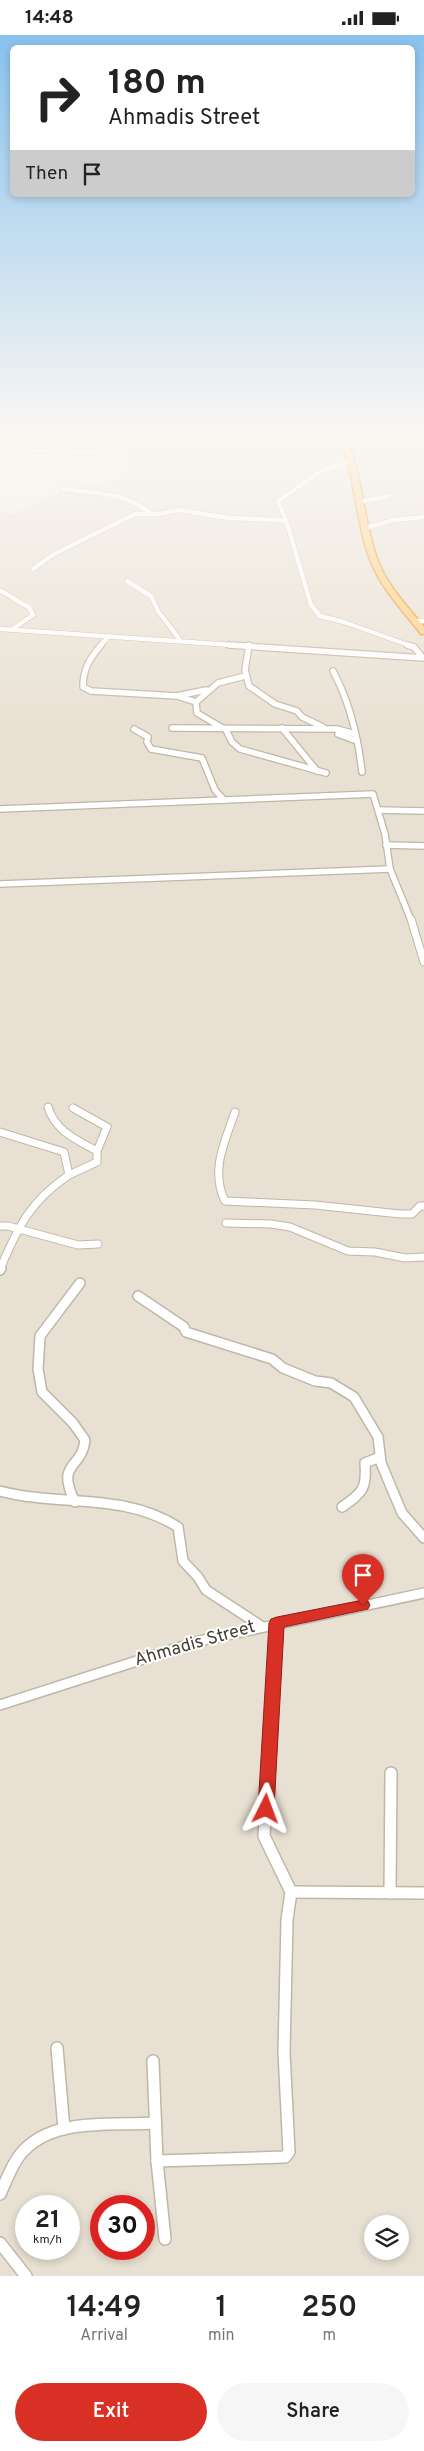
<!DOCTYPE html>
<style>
:root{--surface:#fff;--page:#f6f6f6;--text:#222;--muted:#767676;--accent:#d93025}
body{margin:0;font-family:Overpass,sans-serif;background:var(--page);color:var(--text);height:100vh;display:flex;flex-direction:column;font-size:19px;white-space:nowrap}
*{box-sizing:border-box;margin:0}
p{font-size:16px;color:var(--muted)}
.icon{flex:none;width:28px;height:28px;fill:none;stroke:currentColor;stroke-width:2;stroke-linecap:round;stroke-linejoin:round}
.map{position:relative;height:2241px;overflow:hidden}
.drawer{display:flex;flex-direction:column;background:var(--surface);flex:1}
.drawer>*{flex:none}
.guide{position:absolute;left:10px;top:10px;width:405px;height:152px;border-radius:8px;box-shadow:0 2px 8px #0003;background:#fff;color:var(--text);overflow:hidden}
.buttons{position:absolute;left:364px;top:2180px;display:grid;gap:10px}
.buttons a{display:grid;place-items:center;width:45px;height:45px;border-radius:50%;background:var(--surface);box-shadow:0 2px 8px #0003;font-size:25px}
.speed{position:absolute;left:15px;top:2160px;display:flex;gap:10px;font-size:25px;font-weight:700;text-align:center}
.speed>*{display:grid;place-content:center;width:65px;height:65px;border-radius:50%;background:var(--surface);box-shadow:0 2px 8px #0003;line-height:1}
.speed small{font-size:12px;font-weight:400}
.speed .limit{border:8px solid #d22;background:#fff;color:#111}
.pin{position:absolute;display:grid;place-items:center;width:42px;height:42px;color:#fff;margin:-51px -21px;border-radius:50% 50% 50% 0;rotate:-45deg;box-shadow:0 0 5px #0007}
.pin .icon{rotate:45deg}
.me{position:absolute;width:55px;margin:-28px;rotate:3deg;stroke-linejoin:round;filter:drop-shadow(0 0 4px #0008)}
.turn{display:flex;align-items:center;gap:18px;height:105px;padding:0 15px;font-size:22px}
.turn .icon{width:65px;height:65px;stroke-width:2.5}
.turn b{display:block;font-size:35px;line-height:42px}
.then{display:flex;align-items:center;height:48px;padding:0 15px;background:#0003;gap:10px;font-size:19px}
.eta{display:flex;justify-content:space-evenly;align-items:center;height:85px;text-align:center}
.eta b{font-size:30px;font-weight:600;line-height:35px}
.button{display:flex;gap:10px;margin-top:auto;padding:10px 15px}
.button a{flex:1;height:58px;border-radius:30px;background:var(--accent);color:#fff;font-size:20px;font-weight:600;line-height:58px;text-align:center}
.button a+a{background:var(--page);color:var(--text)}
.status{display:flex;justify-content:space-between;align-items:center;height:35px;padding:0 25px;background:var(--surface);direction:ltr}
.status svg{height:14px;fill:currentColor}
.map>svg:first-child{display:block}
.residential{fill:#e8e0d2;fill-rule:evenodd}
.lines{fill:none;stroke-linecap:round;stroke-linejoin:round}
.minor-far4-casing{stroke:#c0b6a6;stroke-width:5.5}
.minor-far3-casing{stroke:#c0b6a6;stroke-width:8}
.minor-far2-casing{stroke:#c0b6a6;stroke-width:9}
.minor-far1-casing{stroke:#c0b6a6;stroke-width:12}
.minor-casing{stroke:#c0b6a6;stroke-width:14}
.trunk-casing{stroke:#eb9828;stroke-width:3}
.minor-far4{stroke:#fff;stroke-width:4.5}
.minor-far3{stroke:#fff;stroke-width:5.5}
.minor-far2{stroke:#fff;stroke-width:7}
.minor-far1{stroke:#fff;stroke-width:9}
.minor{stroke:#fff;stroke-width:11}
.trunk{fill:#ffce7b;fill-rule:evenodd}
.route{fill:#d93025;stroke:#8d1f18}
.labels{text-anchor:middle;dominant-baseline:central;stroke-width:4;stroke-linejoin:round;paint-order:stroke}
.near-street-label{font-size:18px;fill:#473e34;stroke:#fff}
</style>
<div class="status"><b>14:48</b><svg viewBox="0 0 49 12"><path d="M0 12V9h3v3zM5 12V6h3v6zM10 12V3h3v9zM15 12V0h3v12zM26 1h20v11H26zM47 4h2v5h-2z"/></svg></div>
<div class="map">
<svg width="424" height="2241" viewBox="0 0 424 2241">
<rect width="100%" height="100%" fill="#f4eee5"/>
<!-- residential -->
<path class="residential" d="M 31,394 L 424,394 L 424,2241 L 0,2241 L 0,476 L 13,479 L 61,456 L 121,443 L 130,423 L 123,416 L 107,410 ZM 26,2171 L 69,2171 L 69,2214 L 26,2214 ZM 101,2171 L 144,2171 L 144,2214 L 101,2214 ZM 372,2189 L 400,2189 L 400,2216 L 372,2216 Z"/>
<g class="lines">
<defs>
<g id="minor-far4">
<polyline points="345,404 374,408 424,410"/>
<polyline points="30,416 92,417 210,399 341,397"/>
<polyline points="350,426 321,436 278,466 287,488 311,570 320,581 344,587 411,611"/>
<path d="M 63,454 C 98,459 122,456 152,479"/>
<polyline points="359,467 389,461"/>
<polyline points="365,493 394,485 424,482"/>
<polyline points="33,534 54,519 135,479 160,479 178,475 229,483 280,485 287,488"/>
<polyline points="127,546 151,561 158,576 180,605"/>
<path d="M 0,556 C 10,559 17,568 29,572 L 33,580 L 11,595"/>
<polyline points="414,586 424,586"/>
<polyline points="0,594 247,611"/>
<polyline points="100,611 109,601"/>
</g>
<g id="minor-far3">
<path d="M 101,610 C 90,623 83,634 83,652 L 91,656 L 177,661 L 206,655"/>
<polyline points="229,610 424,623"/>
<polyline points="249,610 245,635 249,651 275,669 297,676 302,682 323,692"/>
<polyline points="407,610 414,612 422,622"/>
<path d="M 333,636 C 350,668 358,701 362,737"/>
<polyline points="180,662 196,667 197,678 226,695 232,707 240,714 326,738"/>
<polyline points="196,667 218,648 245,641"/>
<polyline points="172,693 337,694 355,699"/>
<polyline points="282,693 317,736"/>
<polyline points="134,694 148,702 147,707 151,714 202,723 215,755 224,765"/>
<polyline points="338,699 357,706"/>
<polyline points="0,774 373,759 385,799 390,834 411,885"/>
<polyline points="379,775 424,776"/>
<polyline points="386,810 424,811"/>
<polyline points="0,849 390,834"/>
</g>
<g id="minor-far2">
<polyline points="411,884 424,927"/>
<path d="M 48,1072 C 55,1096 77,1105 97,1116"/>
<path d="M 235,1077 C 225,1106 210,1136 225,1166 L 315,1170 L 400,1179 L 412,1179 L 420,1171 L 424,1171"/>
<path d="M 0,1097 L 64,1117 L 69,1140 C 30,1166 18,1192 0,1234"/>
<polyline points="69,1140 97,1127 97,1116 107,1092 73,1073"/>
<polyline points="226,1188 271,1189 290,1192 348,1216 375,1217 405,1223 424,1222"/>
<polyline points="0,1191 8,1191 78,1210 98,1209"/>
</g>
<g id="minor-far1">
<polyline points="0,1235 1,1233"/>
<polyline points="138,1261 184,1292 186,1297 272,1324 283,1333 315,1346 331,1348 354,1362 378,1402 381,1428 402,1478 424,1503"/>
<path d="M 0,1456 C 61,1472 123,1457 178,1492 L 183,1526 L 198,1542 L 206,1555 L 261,1591"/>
<path d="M 75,1467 C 55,1426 82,1435 85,1405 L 73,1388 L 42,1357 L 38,1334 L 40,1301 L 80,1248"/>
<path d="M 342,1472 C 363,1457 367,1454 365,1428 L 380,1422"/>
<polyline points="0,1670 199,1606 424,1558"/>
<polyline points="272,1678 277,1588"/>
</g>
<g id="minor">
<polyline points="291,1857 424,1858"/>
<polyline points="390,1858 391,1738"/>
<polyline points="57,2013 64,2094"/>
<polyline points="153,2026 157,2126 165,2204"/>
<polyline points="157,2126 285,2122 289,2117 284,2017 287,1885 291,1857 264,1801 272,1676"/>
<path d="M 0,2159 C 6,2146 11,2132 19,2121 C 49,2081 112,2091 155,2088"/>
<polyline points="0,2208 26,2241"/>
</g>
<path id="trunk" d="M 336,394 L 342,394 C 363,435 362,484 378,526 C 388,552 407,571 424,592 L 424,599 L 421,599 C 403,576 382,554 371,527 C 354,484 356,436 336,394 Z"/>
</defs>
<!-- minor-far4 casing -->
<use href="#minor-far4" class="minor-far4-casing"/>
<!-- minor-far3 casing -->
<use href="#minor-far3" class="minor-far3-casing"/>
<!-- minor-far2 casing -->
<use href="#minor-far2" class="minor-far2-casing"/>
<!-- minor-far1 casing -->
<use href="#minor-far1" class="minor-far1-casing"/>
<!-- minor casing -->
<use href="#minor" class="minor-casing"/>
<!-- trunk casing -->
<use href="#trunk" class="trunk-casing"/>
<!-- minor-far4 -->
<use href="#minor-far4" class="minor-far4"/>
<!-- minor-far3 -->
<use href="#minor-far3" class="minor-far3"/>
<!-- minor-far2 -->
<use href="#minor-far2" class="minor-far2"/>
<!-- minor-far1 -->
<use href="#minor-far1" class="minor-far1"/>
<!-- minor -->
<use href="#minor" class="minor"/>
<!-- trunk -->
<use href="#trunk" class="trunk"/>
</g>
<!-- sky -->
<linearGradient id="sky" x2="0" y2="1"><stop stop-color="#89c2ee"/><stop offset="0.56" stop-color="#faf7f3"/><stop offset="1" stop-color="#faf7f3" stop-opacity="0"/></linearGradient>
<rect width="424" height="708" fill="url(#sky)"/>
<!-- route -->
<polygon class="route" points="363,1565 368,1566 370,1570 368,1574 284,1592 274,1774 272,1779 266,1781 260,1779 258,1774 269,1588 271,1584 277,1582"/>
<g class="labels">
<!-- near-street labels -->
<g class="near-street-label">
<text transform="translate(195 1609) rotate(-16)">Ahmadis Street</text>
</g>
</g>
</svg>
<div class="buttons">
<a><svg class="icon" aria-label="layers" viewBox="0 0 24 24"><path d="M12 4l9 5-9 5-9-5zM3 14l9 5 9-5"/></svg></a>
</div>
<div class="speed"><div>21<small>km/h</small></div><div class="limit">30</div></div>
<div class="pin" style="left:363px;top:1570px;background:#d93025"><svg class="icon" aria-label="arrive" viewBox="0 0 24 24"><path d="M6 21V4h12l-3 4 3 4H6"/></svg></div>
<svg class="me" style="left:266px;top:1774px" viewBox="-20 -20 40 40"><path d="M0-17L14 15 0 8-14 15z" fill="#d93025" stroke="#fff" stroke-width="4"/></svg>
<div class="guide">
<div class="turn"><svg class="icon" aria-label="right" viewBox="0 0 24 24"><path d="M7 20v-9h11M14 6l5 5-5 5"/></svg><div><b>180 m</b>Ahmadis Street</div></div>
<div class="then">Then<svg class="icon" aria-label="arrive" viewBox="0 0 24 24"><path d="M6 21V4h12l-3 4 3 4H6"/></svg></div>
</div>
</div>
<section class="drawer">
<div class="eta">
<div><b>14:49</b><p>Arrival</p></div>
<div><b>1</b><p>min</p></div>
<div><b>250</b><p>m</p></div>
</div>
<div class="button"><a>Exit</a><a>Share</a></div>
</section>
